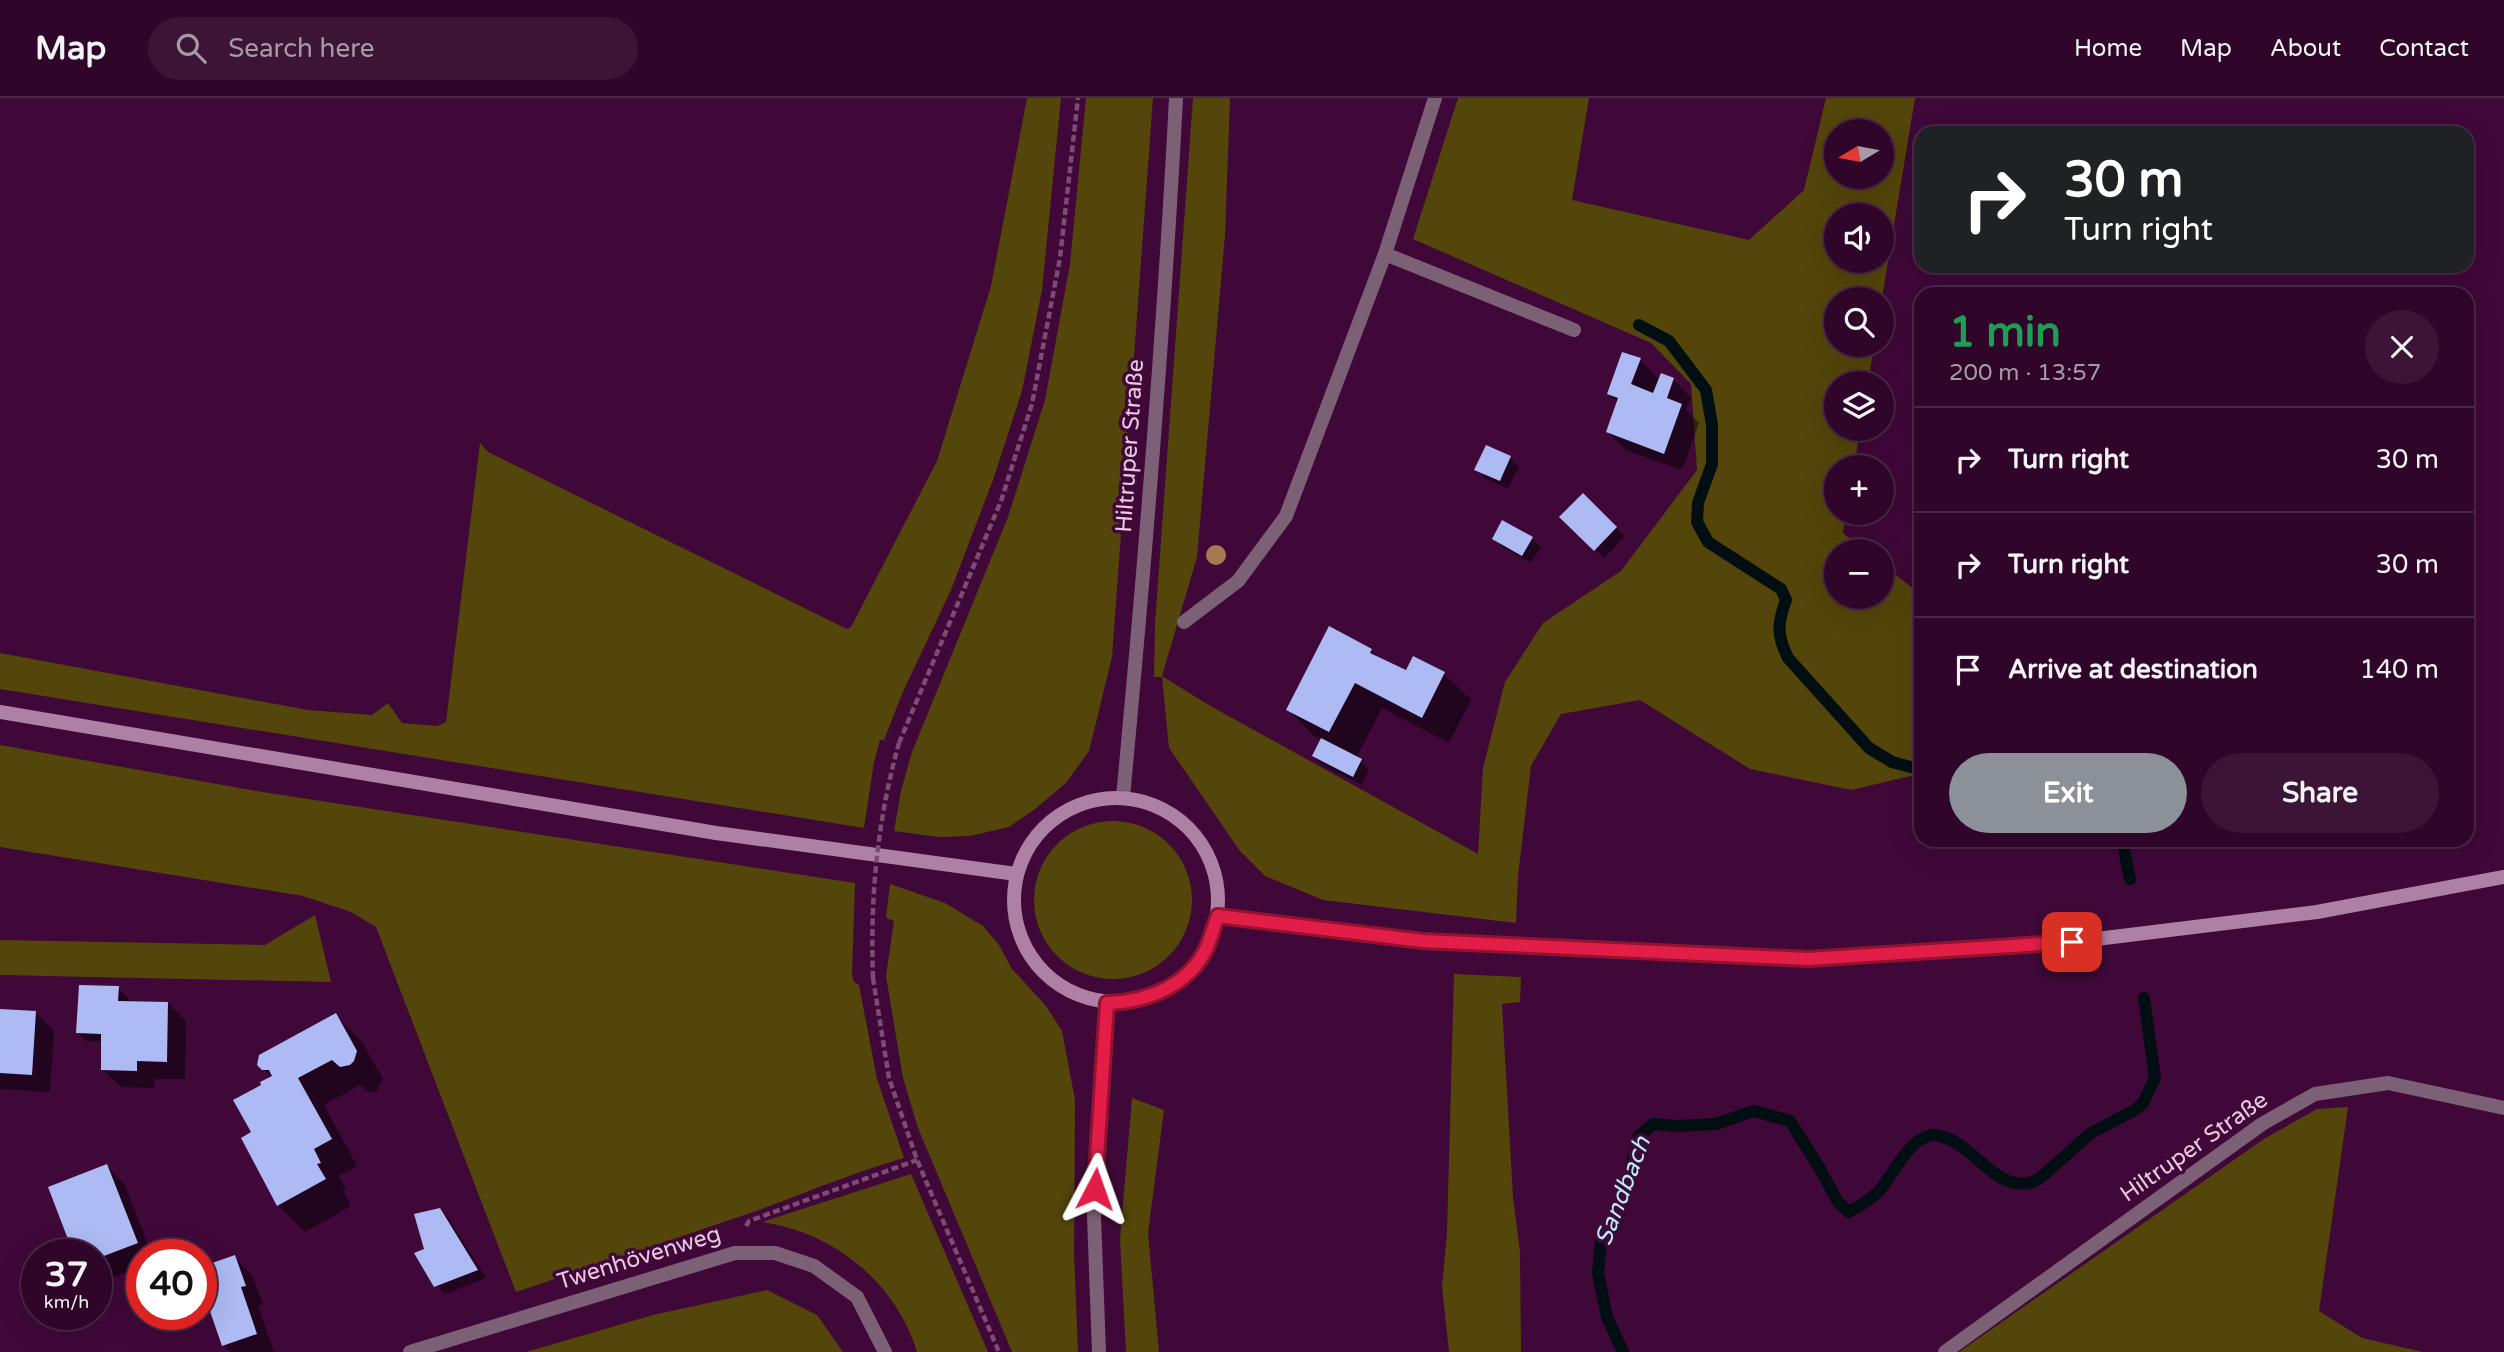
<!DOCTYPE html>
<meta charset="utf-8">
<style>
:root{--surface:#2f062a;--page:#3b1436;--text:#f1f3f6;--muted:#a799a8;--line:#4a2747;--accent:#8c9099}
body{margin:0;font-family:"Varela Round",sans-serif;background:var(--page);color:var(--text);height:100vh;display:flex;flex-direction:column;font-size:26px;white-space:nowrap}
*{box-sizing:border-box;margin:0}
p{font-size:23px;color:var(--muted)}
.icon{flex:none;width:38px;height:38px;fill:none;stroke:currentColor;stroke-width:2;stroke-linecap:round;stroke-linejoin:round}
.map{position:relative;flex:1;overflow:hidden}
.details{position:absolute;left:1914px;top:189px;width:560px;height:560px;display:flex;flex-direction:column;background:var(--surface);border-radius:21px;box-shadow:0 7px 28px #0002,0 0 0 2px var(--line)}
.details>*{flex:none}
.banner{position:absolute;left:1914px;top:28px;width:560px;height:147px;border-radius:21px;box-shadow:0 7px 28px #0002,0 0 0 2px var(--line);background:#202124;color:#fff;overflow:hidden}
.needle{width:46px;rotate:260deg}
.tools{position:absolute;left:1824px;top:21px;display:grid;gap:14px}
.tools a{display:grid;place-items:center;width:70px;height:70px;border-radius:50%;background:var(--surface);box-shadow:0 7px 28px #0002,0 0 0 2px var(--line);font-size:35px}
.speed{position:absolute;left:21px;top:1141px;display:flex;gap:14px;font-size:35px;font-weight:700;text-align:center}
.speed>*{display:grid;place-content:center;width:91px;height:91px;border-radius:50%;background:var(--surface);box-shadow:0 7px 28px #0002,0 0 0 2px var(--line);line-height:1}
.speed small{font-size:18px;font-weight:400}
.speed .limit{border:10px solid #d22;background:#fff;color:#111}
.pin{position:absolute;display:grid;place-items:center;width:60px;height:60px;color:#fff;margin:-30px;border-radius:14px;box-shadow:0 4px 10px #0006}
.me{position:absolute;width:77px;margin:-38px;rotate:4deg;stroke-linejoin:round;filter:drop-shadow(0 0 5px #0008)}
.turn{display:flex;align-items:center;gap:24px;height:147px;padding:0 35px;font-size:32px}
.turn .icon{width:91px;height:91px;stroke-width:2.5}
.turn b{display:block;font-size:49px;line-height:60px}
.round{display:grid;place-items:center;flex:none;width:74px;height:74px;border-radius:37px;background:var(--page)}
.overview{display:flex;align-items:center;justify-content:space-between;height:119px;padding:0 35px}
h1{font-size:42px;font-weight:700;line-height:52px;color:#1e9e55}
.button{display:flex;gap:14px;margin-top:auto;padding:14px 35px}
.button a{flex:1;height:80px;border-radius:42px;background:var(--accent);color:#fff;font-size:28px;font-weight:700;line-height:80px;text-align:center}
.button a+a{background:var(--page);color:var(--text)}
ul{padding:0;list-style:none}
li{display:flex;align-items:center;gap:21px;height:105px;padding:0 35px;border-top:2px solid var(--line)}
li div{flex:1}
li b{display:block;font-size:26px}
li em{font-style:normal}
header{display:flex;align-items:center;gap:42px;box-sizing:border-box;height:98px;padding:0 35px;background:var(--surface);border-bottom:2px solid var(--line)}
header strong{font-size:33px}
nav{display:flex;gap:38px;margin-inline-start:auto;font-size:24px}
.search{width:490px;height:63px;background:var(--page);display:flex;align-items:center;gap:18px;box-sizing:border-box;padding:0 24px;border-radius:38px;color:var(--muted);font-size:26px}
.map>svg:first-child{display:block}
.green{fill:#54450a;fill-rule:evenodd}
.shadow{fill:#0007}
.lines{fill:none;stroke-linecap:round;stroke-linejoin:round}
.stream{stroke:#020e11;stroke-width:12}
.building{fill:#adbaf3}
.path{stroke:#7c4c74;stroke-width:4.5;stroke-dasharray:7 3.5;stroke-linecap:butt}
.service{stroke:#7c6076;stroke-width:14}
.minor{stroke:#7c6076;stroke-width:14}
.tertiary{stroke:#7c6076;stroke-width:14}
.secondary{stroke:#af80a5;stroke-width:14}
.path-bridge{stroke:#7c4c74;stroke-width:4.5;stroke-dasharray:7 3.5;stroke-linecap:butt}
.tree{fill:#a57a4f}
.route-casing{stroke:#92132f;stroke-width:18}
.route{stroke:#e11d48;stroke-width:12}
.labels{text-anchor:middle;dominant-baseline:central;stroke-width:7;stroke-linejoin:round;paint-order:stroke}
.street-label{font-size:23px;fill:#eac8e2;stroke:#3f0838}
.water-label{font-size:24px;font-style:italic;fill:#b8edfa;stroke:#3f0838}
</style>
<header>
<strong>Map</strong>
<div class="search"><svg class="icon" aria-label="search" viewBox="0 0 24 24"><circle cx="10" cy="10" r="6"/><path d="M15 15l6 6"/></svg>Search here</div>
<nav><a>Home</a><a>Map</a><a>About</a><a>Contact</a></nav>
</header>
<div class="map">
<svg width="2504" height="1254" viewBox="0 0 2504 1254">
<rect width="100%" height="100%" fill="#3f0838"/>
<!-- green -->
<g class="green">
<polygon points="1027,0 1061,0 1042,192 1022,293 993,382 951,492 902,596 884,642 880,642 874,664 864,730 0,591 0,555 308,612 372,617 388,605 402,625 437,628 446,624 480,345 488,354 847,531 851,529 937,363 991,188"/>
<polygon points="1086,0 1153,0 1112,559 1089,653 1066,685 1035,711 1009,729 970,738 938,739 894,733 901,693 912,654 1008,419 1045,302 1070,166"/>
<path d="M 1193,0 L 1230,0 L 1225,137 L 1197,459 L 1162,578 L 1207,606 L 1478,756 L 1483,670 L 1505,584 L 1543,525 L 1621,473 L 1697,372 L 1691,286 L 1651,245 L 1413,141 L 1458,0 L 1589,0 L 1572,102 L 1749,142 L 1804,92 L 1826,0 L 1915,0 L 1881,206 L 1881,201 L 1836,201 L 1836,247 L 1874,247 L 1868,285 L 1836,285 L 1836,331 L 1860,331 L 1854,369 L 1836,369 L 1836,415 L 1846,415 L 1843,435 L 1866,453 L 1836,453 L 1836,499 L 1881,499 L 1881,465 L 1921,497 L 1922,673 L 1919,676 L 1851,692 L 1750,671 L 1640,602 L 1561,616 L 1531,668 L 1518,778 L 1516,825 L 1323,802 L 1265,778 L 1240,753 L 1169,650 L 1162,579 L 1154,579 L 1155,526 ZM 1836,33 L 1881,33 L 1881,79 L 1836,79 ZM 1836,117 L 1881,117 L 1881,163 L 1836,163 Z"/>
<path d="M 0,647 L 256,693 L 855,785 L 852,878 L 854,884 L 859,887 L 877,981 L 904,1060 C 855,1074 807,1094 759,1112 C 678,1140 597,1167 516,1194 L 376,829 L 351,814 L 303,798 L 0,749 Z"/>
<circle cx="1113" cy="802" r="79"/>
<polygon points="890,786 945,805 983,828 999,847 1012,871 1046,908 1062,933 1075,1002 1074,1155 1078,1254 1012,1254 918,1030 903,980 886,878 894,823 886,820"/>
<polygon points="315,817 331,884 0,877 0,842 265,847"/>
<polygon points="1454,876 1521,879 1520,904 1502,906 1513,1099 1520,1154 1521,1254 1449,1254 1442,1189 1447,1135"/>
<polygon points="1132,1000 1164,1012 1148,1135 1159,1254 1126,1254 1120,1141"/>
<polygon points="2348,1009 2319,1213 2362,1240 2423,1254 1959,1254 2264,1041 2317,1011"/>
<path d="M 911,1076 L 988,1254 L 917,1254 C 896,1184 833,1134 762,1124 Z"/>
<polygon points="767,1192 817,1217 843,1254 526,1254 653,1217"/>
</g>
<!-- shadow -->
<g class="shadow">
<polygon points="1640,262 1660,282 1673,281 1691,300 1686,312 1699,325 1682,372 1626,352 1608,334 1618,305 1609,295"/>
<polygon points="1510,360 1519,369 1508,391 1485,380 1476,371"/>
<polygon points="1583,398 1625,438 1604,460 1561,419"/>
<polygon points="1503,424 1532,441 1541,449 1531,465 1503,449 1494,440"/>
<polygon points="1371,552 1382,562 1406,575 1414,560 1444,576 1471,602 1449,645 1382,610 1356,660 1369,671 1362,687 1322,667 1314,658 1322,642 1314,638 1288,611"/>
<polygon points="118,890 133,905 168,905 186,923 185,981 155,981 154,990 121,989 102,971 103,944 86,943 78,934"/>
<polygon points="0,912 36,915 54,933 50,994 0,991"/>
<polygon points="335,917 362,944 383,981 377,993 368,994 360,987 324,1007 357,1068 339,1078 346,1091 343,1093 351,1108 305,1134 278,1107 253,1035 264,987 272,979 259,966"/>
<polygon points="107,1068 125,1087 152,1157 142,1157 142,1168 98,1185 96,1183 96,1157"/>
<polygon points="440,1112 449,1121 486,1180 445,1196 436,1187"/>
<polygon points="234,1159 252,1177 263,1206 258,1208 274,1254 231,1254 224,1247 221,1189"/>
</g>
<g class="lines">
<!-- stream -->
<g class="stream">
<path d="M 1639,227 L 1669,243 L 1706,292 L 1712,327 L 1712,366 L 1698,405 L 1697,424 L 1708,444 L 1781,491 L 1786,502 C 1777,526 1777,538 1788,560 L 1869,650 L 1892,664 L 1922,672"/>
<polyline points="2122,742 2130,781"/>
<path d="M 1623,1254 L 1607,1219 L 1598,1175 L 1601,1141 L 1616,1127 L 1639,1038 L 1653,1026 L 1677,1028 L 1716,1026 L 1754,1013 L 1790,1023 L 1820,1071 L 1838,1104 L 1849,1114 C 1860,1108 1871,1101 1880,1092 C 1895,1074 1907,1043 1931,1037 C 1936,1036 1941,1039 1946,1040 C 1979,1052 2001,1101 2039,1081 L 2091,1035 L 2135,1012 L 2143,1005 L 2155,980 L 2144,900"/>
</g>
</g>
<!-- building -->
<g class="building">
<polygon points="1622,254 1641,260 1631,286 1653,295 1661,275 1674,280 1667,300 1682,306 1664,356 1606,334 1618,300 1607,296"/>
<polygon points="1486,347 1511,358 1500,383 1474,372"/>
<polygon points="1583,395 1617,429 1594,453 1559,419"/>
<polygon points="1502,422 1533,439 1522,458 1492,441"/>
<polygon points="1329,528 1372,551 1370,555 1406,572 1413,558 1445,574 1422,620 1355,585 1329,634 1286,612"/>
<polygon points="1321,640 1362,661 1353,679 1312,658"/>
<polygon points="79,887 119,888 118,903 168,904 167,964 137,963 137,973 101,972 101,936 76,935"/>
<polygon points="0,911 36,913 32,977 0,975"/>
<polygon points="336,915 357,953 354,963 350,967 340,969 332,962 298,980 332,1041 314,1051 321,1065 317,1066 326,1081 277,1108 241,1040 251,1034 233,1002 261,987 260,984 272,978 269,972 262,972 257,967 259,957"/>
<polygon points="107,1066 138,1145 96,1161 96,1157 74,1157 48,1089"/>
<polygon points="440,1110 478,1172 434,1189 414,1155 424,1151 414,1116"/>
<polygon points="235,1157 246,1188 241,1189 257,1236 222,1248 203,1193 219,1188 212,1165"/>
</g>
<g class="lines">
<!-- path -->
<g class="path">
<polyline points="899,645 1001,403 1032,306 1060,160 1078,0"/>
<polyline points="873,880 889,980 917,1062 999,1254"/>
<polyline points="746,1128 749,1123 917,1062"/>
</g>
<!-- service -->
<polyline class="service" points="1385,156 1574,232"/>
<!-- minor -->
<g class="minor">
<polyline points="1184,524 1238,483 1286,418 1385,156 1435,0"/>
<polyline points="410,1254 735,1155 775,1155 814,1168 857,1199 885,1254"/>
<polyline points="1945,1254 2262,1026 2315,996 2388,985 2504,1010"/>
</g>
<!-- tertiary -->
<g class="tertiary">
<path d="M 1123,699 C 1145,466 1164,233 1176,0"/>
<polyline points="1099,1254 1094,1118 1107,905"/>
</g>
<!-- secondary -->
<g class="secondary">
<polyline points="0,614 716,735 1016,776"/>
<circle cx="1116" cy="802" r="102"/>
<polyline points="1218,818 1423,843 1808,861 2072,844 2317,814 2504,779"/>
</g>
<!-- path-bridge -->
<path class="path-bridge" d="M 873,880 C 870,800 877,723 899,645"/>
</g>
<!-- trees -->
<circle class="tree" cx="1216" cy="457" r="10"/>
<g class="lines">
<defs>
<path id="route" d="M 1095,1091 L 1107,905 C 1147,904 1189,888 1207,849 C 1211,839 1214,828 1218,818 L 1423,843 L 1808,861 L 2072,844"/>
</defs>
<!-- route casing -->
<use href="#route" class="route-casing"/>
<!-- route -->
<use href="#route" class="route"/>
</g>
<g class="labels">
<!-- street labels -->
<g class="street-label">
<text transform="translate(1130 348) rotate(-86)">Hiltruper Straße</text>
<text transform="translate(2194 1049) rotate(-35)">Hiltruper Straße</text>
<text transform="translate(639 1160) rotate(-17)">Twenhövenweg</text>
</g>
<!-- water labels -->
<g class="water-label">
<text transform="translate(1623 1093) rotate(-69)">Sandbach</text>
</g>
</g>
</svg>
<div class="tools">
<a><svg class="needle" viewBox="-14 -14 28 28"><path d="M0-13l5 13h-10z" fill="#e53935"/><path d="M0 13l5-13h-10z" fill="#a799a8"/></svg></a>
<a><svg class="icon" aria-label="sound" viewBox="0 0 24 24"><path d="M4 9h4l5-4v14l-5-4H4zM17 9q2 3 0 6"/></svg></a>
<a><svg class="icon" aria-label="search" viewBox="0 0 24 24"><circle cx="10" cy="10" r="6"/><path d="M15 15l6 6"/></svg></a>
<a><svg class="icon" aria-label="layers" viewBox="0 0 24 24"><path d="M12 4l9 5-9 5-9-5zM3 14l9 5 9-5"/></svg></a>
<a>+</a>
<a>−</a>
</div>
<div class="speed"><div>37<small>km/h</small></div><div class="limit">40</div></div>
<div class="pin" style="left:2072px;top:844px;background:#d93025"><svg class="icon" aria-label="arrive" viewBox="0 0 24 24"><path d="M6 21V4h12l-3 4 3 4H6"/></svg></div>
<svg class="me" style="left:1095px;top:1091px" viewBox="-20 -20 40 40"><path d="M0-17L14 15 0 8-14 15z" fill="#e11d48" stroke="#fff" stroke-width="4"/></svg>
<div class="banner">
<div class="turn"><svg class="icon" aria-label="right" viewBox="0 0 24 24"><path d="M7 20v-9h11M14 6l5 5-5 5"/></svg><div><b>30 m</b>Turn right</div></div>
</div>
<section class="details">
<div class="overview"><div><h1>1 min</h1><p>200 m · 13:57</p></div><a class="round"><svg class="icon" aria-label="close" viewBox="0 0 24 24"><path d="M6 6l12 12M18 6L6 18"/></svg></a></div>
<ul>
<li><svg class="icon" aria-label="right" viewBox="0 0 24 24"><path d="M7 20v-9h11M14 6l5 5-5 5"/></svg><div><b>Turn right</b></div><em>30 m</em></li>
<li><svg class="icon" aria-label="right" viewBox="0 0 24 24"><path d="M7 20v-9h11M14 6l5 5-5 5"/></svg><div><b>Turn right</b></div><em>30 m</em></li>
<li><svg class="icon" aria-label="arrive" viewBox="0 0 24 24"><path d="M6 21V4h12l-3 4 3 4H6"/></svg><div><b>Arrive at destination</b></div><em>140 m</em></li>
</ul>
<div class="button"><a>Exit</a><a>Share</a></div>
</section>
</div>
